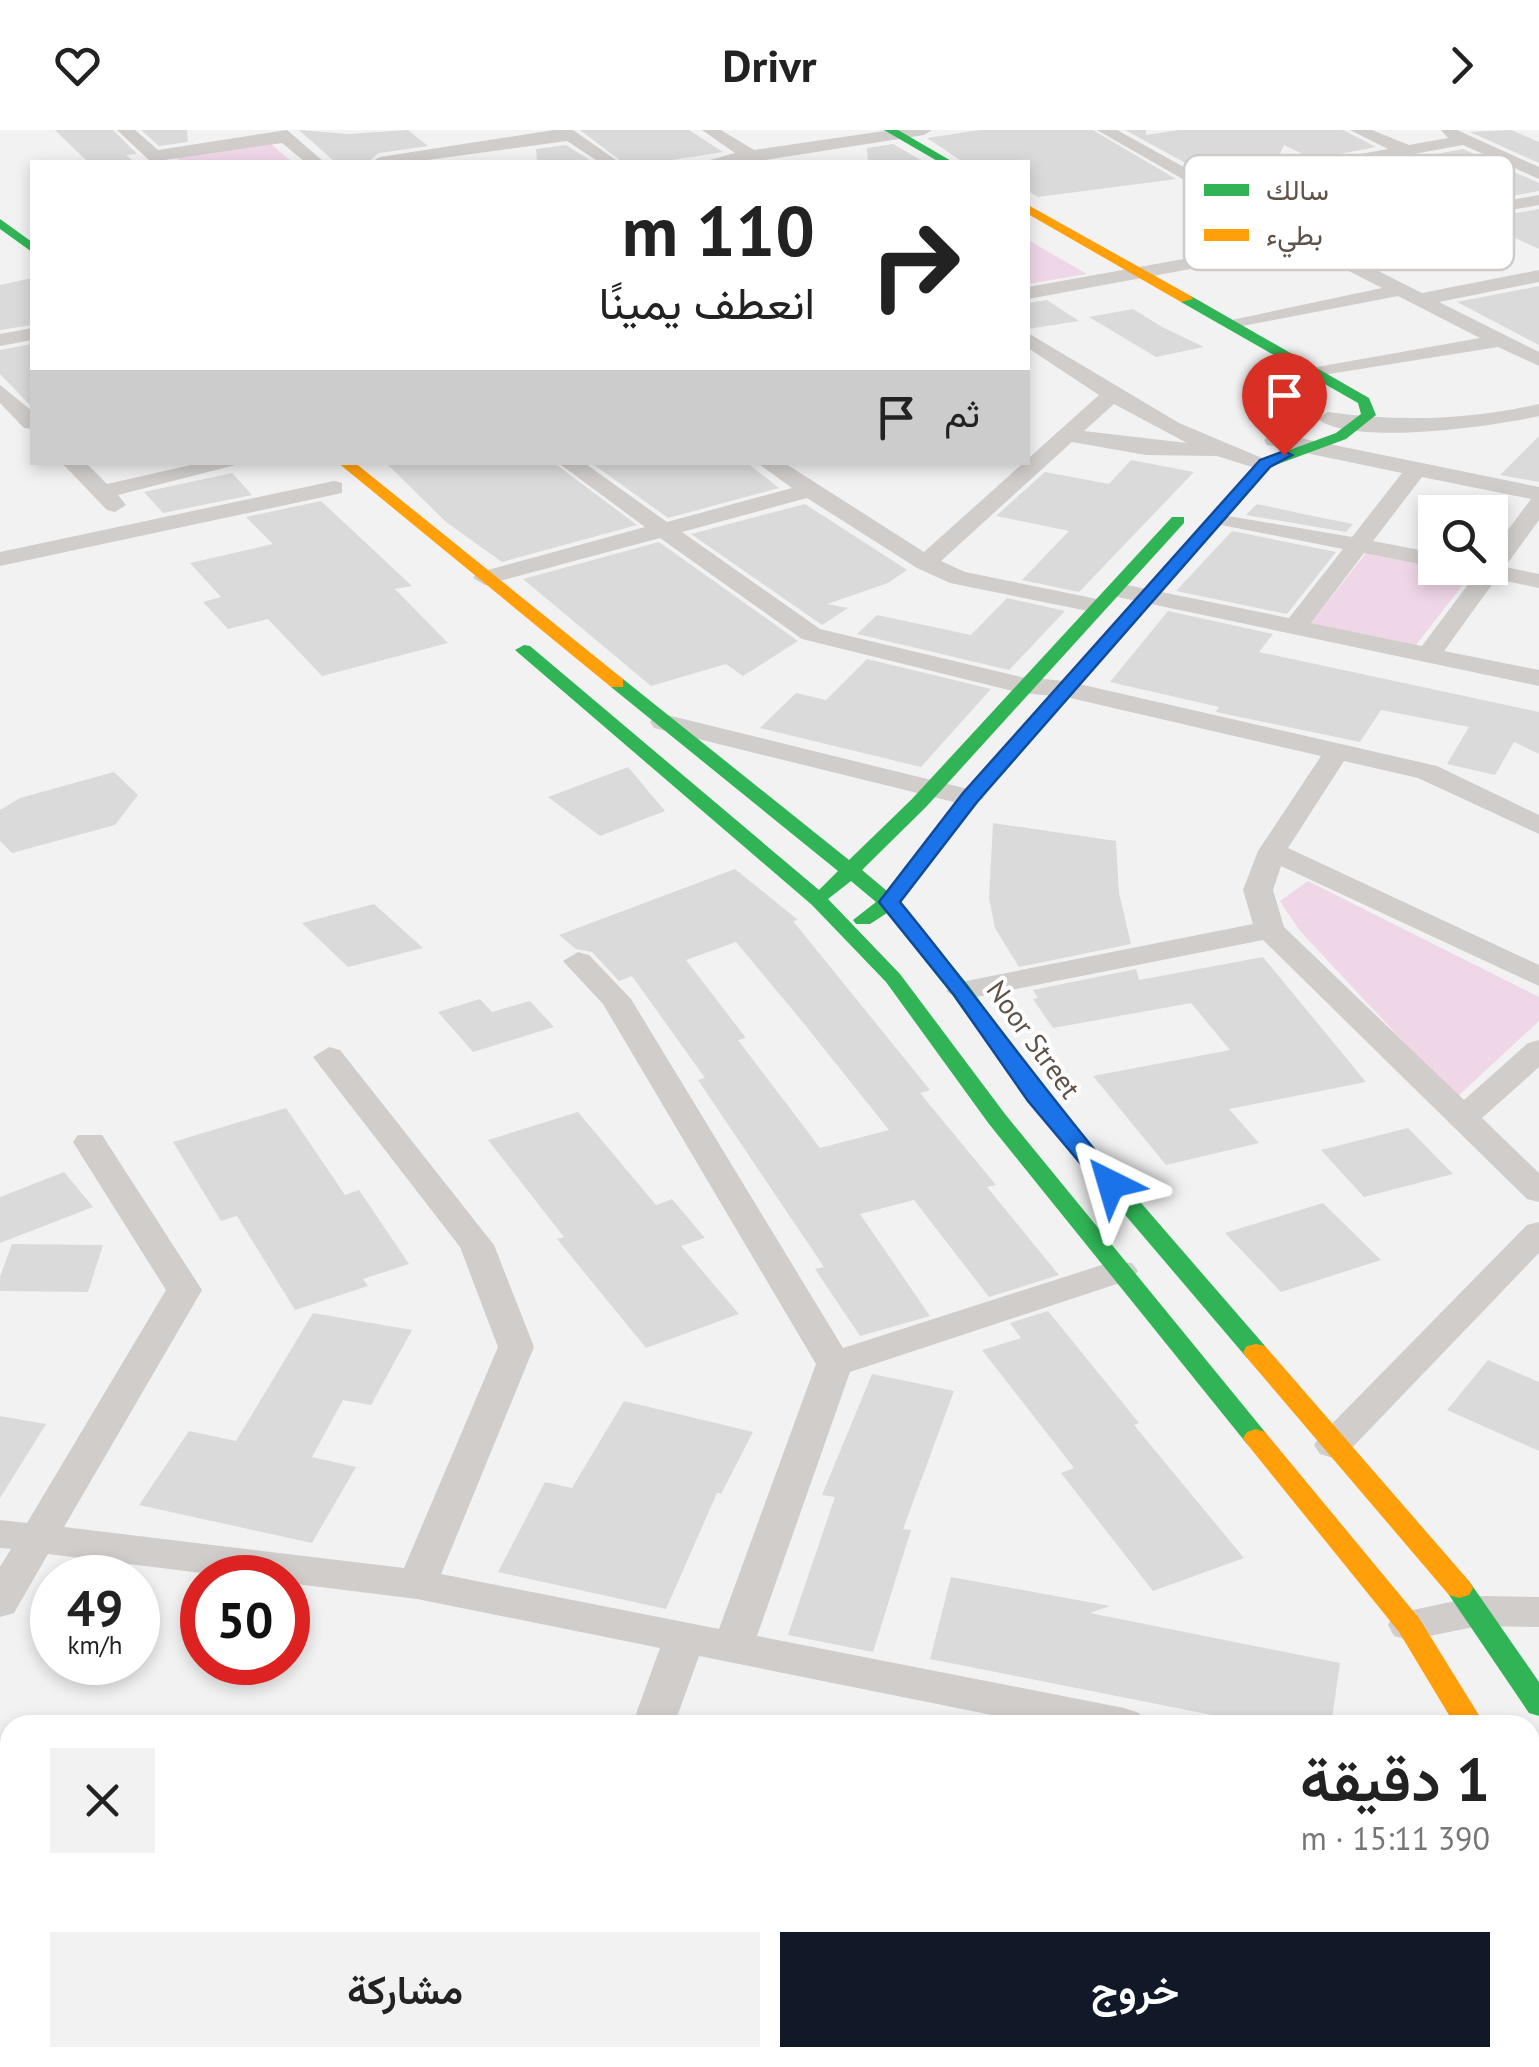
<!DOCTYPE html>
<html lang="ar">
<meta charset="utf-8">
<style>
:root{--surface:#fff;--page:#f2f2f2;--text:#222;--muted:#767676;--accent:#111827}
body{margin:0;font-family:"PT Sans",Vazirmatn,sans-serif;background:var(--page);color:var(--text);direction:rtl;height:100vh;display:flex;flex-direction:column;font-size:38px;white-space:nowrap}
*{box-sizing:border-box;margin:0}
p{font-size:32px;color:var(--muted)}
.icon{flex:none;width:55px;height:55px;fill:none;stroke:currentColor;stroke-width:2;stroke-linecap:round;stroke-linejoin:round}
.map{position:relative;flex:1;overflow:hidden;direction:ltr}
.panel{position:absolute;left:0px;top:1585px;width:1540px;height:352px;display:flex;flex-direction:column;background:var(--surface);border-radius:30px 30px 0 0;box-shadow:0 5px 15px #0003;direction:rtl}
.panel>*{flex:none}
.guide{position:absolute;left:30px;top:30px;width:1000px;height:305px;border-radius:0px;box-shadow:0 5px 15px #0003;direction:rtl;background:#fff;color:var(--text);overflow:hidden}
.controls{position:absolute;left:1418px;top:365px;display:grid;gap:20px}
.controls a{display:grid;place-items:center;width:90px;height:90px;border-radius:0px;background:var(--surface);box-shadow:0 5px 15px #0003;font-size:50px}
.speed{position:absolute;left:30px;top:1425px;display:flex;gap:20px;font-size:50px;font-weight:700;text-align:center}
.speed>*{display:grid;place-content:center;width:130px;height:130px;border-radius:50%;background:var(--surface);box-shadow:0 5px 15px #0003;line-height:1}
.speed small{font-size:25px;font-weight:400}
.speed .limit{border:15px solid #d22;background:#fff;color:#111}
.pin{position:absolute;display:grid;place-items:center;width:85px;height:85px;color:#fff;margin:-102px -42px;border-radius:50% 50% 50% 0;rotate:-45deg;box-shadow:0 0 10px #0007}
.pin .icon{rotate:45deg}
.me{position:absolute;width:110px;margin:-55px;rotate:320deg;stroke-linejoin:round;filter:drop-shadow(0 0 8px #0008)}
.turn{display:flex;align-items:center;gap:35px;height:210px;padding:0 50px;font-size:45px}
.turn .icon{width:130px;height:130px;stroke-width:2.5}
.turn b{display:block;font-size:70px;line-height:85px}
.then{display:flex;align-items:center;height:95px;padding:0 50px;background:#0003;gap:20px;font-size:38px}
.round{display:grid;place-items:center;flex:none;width:105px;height:105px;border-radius:0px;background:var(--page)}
.overview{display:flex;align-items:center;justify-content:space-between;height:170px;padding:0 50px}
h1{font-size:60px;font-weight:600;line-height:75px}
.cta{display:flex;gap:20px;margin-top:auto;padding:20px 50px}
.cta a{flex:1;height:115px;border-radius:0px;background:var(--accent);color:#fff;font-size:40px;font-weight:600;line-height:115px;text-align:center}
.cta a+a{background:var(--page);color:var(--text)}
header{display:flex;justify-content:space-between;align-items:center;height:130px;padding:0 50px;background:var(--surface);font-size:45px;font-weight:600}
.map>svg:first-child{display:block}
.green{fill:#f0d7e8}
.building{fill:#dbdada;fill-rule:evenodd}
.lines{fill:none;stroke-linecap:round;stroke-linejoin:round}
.street{fill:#d0cdcb;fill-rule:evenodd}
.fast{fill:#30b455;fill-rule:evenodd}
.slow{fill:#ff9f0a;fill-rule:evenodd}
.route{fill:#1a73e8;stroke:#114b97;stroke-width:2.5}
.labels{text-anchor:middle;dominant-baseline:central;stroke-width:8;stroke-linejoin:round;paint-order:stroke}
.street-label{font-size:28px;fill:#5e5249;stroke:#fff}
.key{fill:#fff;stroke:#cfcbc8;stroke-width:2.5}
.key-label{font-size:28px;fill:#5e5249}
</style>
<header><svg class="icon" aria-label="forward" viewBox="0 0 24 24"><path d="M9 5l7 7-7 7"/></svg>Drivr<svg class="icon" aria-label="heart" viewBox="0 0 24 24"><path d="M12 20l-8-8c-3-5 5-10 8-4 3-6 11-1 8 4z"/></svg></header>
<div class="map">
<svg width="1539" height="1937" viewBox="0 0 1539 1937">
<rect width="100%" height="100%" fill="#f2f2f2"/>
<!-- green -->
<g class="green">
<polygon points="271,14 292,32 181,32 176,27"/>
<polygon points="1028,110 1087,144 1028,154"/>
<polygon points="1366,423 1472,443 1416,515 1311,493"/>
<polygon points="1308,751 1539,867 1539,891 1456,968 1300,801 1280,771"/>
</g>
<!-- building -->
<g class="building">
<polygon points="55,0 113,0 137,24 126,25 134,32 88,32"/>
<polygon points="141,0 187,0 188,12 159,16"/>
<polygon points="299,0 348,4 408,0 428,16 379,23 368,32 335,32"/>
<polygon points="580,0 689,0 723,22 659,32 622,32"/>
<polygon points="980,0 1093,0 1176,49 1038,67 1028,61 1028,32 963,32 927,8"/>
<polygon points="1125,0 1146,0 1146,5 1179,0 1343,0 1376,17 1313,29 1284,15 1275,35 1211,47"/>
<polygon points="1511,0 1539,12 1539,33 1470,2"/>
<polygon points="893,14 924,32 868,32 867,18"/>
<polygon points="566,15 593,32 537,32 536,19"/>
<polygon points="1463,19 1539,53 1539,61 1424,82 1340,42"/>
<polygon points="1539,79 1539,119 1477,90"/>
<polygon points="32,148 32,195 0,200 0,155"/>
<polygon points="1539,156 1539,215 1457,172"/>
<polygon points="1047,170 1079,191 1028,199 1028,173"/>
<polygon points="1133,179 1162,197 1204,217 1156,227 1089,187"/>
<polygon points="32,214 32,277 0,244 0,220"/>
<polygon points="1539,306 1539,352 1500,345"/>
<polygon points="1131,330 1194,342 1079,462 1022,450 1069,401 996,386 1045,342 1109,354"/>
<polygon points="385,332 553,332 637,395 502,432 446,392"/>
<polygon points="590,332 746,332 779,358 668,388"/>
<polygon points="232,343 252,365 163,383 144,362"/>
<polygon points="321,371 412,456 395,459 448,513 322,546 268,489 228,499 203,472 221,467 190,433 273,414 246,387"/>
<polygon points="805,374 907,440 888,453 827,474 848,478 822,495 691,404"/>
<polygon points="1257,374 1308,385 1353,394 1346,402 1246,385"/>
<polygon points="1232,401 1336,422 1287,484 1176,461"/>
<polygon points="659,412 798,511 743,546 726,534 651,556 523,449"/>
<polygon points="1007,468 1065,481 1009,540 857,504 877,485 971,505"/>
<polygon points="1168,481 1273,504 1259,522 1539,582 1539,624 1514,612 1495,645 1447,634 1469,597 1381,580 1360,612 1216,582 1219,577 1110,552"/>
<polygon points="867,529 991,559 921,637 760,598 796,563 826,570"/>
<polygon points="628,637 665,681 600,706 548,667"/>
<polygon points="114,642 138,665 115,695 12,723 0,711 0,680 20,668"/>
<polygon points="993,693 1116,711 1119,763 1131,814 1019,837 995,798 989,768"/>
<path d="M 735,739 L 798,790 L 793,791 L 930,960 L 920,963 L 996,1055 L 987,1057 L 1059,1145 L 989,1167 L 914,1070 L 860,1084 L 930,1186 L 860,1206 L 815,1139 L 824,1137 L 698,950 L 705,948 L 632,846 L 619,851 L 592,822 L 576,819 L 559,805 ZM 736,812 L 801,890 L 889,1000 L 820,1018 L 738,910 L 746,908 L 686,830 Z"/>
<polygon points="374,774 423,818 348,837 302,793"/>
<polygon points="1263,827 1366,952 1229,979 1259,1013 1166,1035 1093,946 1230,920 1191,873 1053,898 1033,869 1038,868 1033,860 1136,839 1139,850"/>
<polygon points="480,869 492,882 530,871 554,897 473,922 438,882"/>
<polygon points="286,978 345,1065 359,1060 409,1134 363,1149 368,1156 295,1180 237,1086 221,1091 173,1012"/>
<polygon points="578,982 656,1075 672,1069 705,1108 681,1116 739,1184 646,1218 557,1109 564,1107 488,1010"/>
<polygon points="1408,998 1453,1044 1364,1067 1321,1020"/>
<polygon points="64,1042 93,1077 0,1113 0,1067"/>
<polygon points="1323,1073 1381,1130 1281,1162 1225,1103"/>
<polygon points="12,1114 103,1115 88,1162 0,1161 0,1147"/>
<polygon points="1048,1181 1139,1293 1134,1295 1244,1428 1153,1461 1061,1343 1074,1338 982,1220 1021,1208 1010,1193"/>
<polygon points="313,1183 412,1200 371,1275 343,1270 312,1327 356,1337 312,1413 139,1375 189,1301 236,1311"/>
<polygon points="1488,1230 1539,1252 1539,1321 1447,1280"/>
<polygon points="872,1244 954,1261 903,1399 911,1400 873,1522 788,1505 835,1367 822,1365"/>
<polygon points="624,1271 753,1302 721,1364 717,1363 666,1479 498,1442 545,1352 572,1358"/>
<polygon points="0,1286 46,1294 0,1368"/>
<polygon points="951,1447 1110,1476 1090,1483 1340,1533 1331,1595 1262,1595 930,1529"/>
</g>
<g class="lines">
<!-- street -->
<g class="street">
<polygon points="117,0 135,0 158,20 287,0 324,32 305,32 282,13 151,32"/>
<polygon points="554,0 573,0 619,32 599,32 567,11 413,32 371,32 380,27"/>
<polygon points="702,0 721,0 754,20 891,0 932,0 924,5 752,32 703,32 735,23"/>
<polygon points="1097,0 1117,0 1209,51 1388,19 1350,0 1372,0 1409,15 1448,8 1441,0 1457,0 1539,37 1539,49 1463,15 1224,59 1309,106 1539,65 1539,75 1325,114 1422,163 1539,140 1539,152 1439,172 1539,222 1539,236 1498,217 1310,247 1310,239 1317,237 1480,208 1398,166 1227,199 1227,191 1382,158 1304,118 1028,169 1028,157 1289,110"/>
<polygon points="32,198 32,210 0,216 0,204"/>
<path d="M 1028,203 L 1179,293 L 1276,334 L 1265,341 L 1217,326 L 1146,325 L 1072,312 L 941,431 L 965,442 L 1102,470 L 1105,475 L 1102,480 L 1093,482 L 950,453 L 917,438 L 807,368 L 682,402 L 820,499 L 1021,547 L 1066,551 L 1437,636 L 1539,685 L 1539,704 L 1418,648 L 1344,631 L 1288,718 L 1539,835 L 1539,856 L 1281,736 L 1273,760 L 1284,797 L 1464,970 L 1528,913 L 1539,910 L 1539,937 L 1482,988 L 1539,1043 L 1539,1072 L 1527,1069 L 1263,810 L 961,870 L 946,861 L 961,852 L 1253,794 L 1243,760 L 1258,721 L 1321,626 L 1066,567 L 1021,563 L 802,509 L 660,408 L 485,455 L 473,448 L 477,443 L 645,397 L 557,332 L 583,332 L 667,392 L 792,358 L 756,332 L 783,332 L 924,422 L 1099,265 L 1028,218 ZM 1114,274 L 1187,313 L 1084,301 Z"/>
<polygon points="0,255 32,281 32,299 24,298 0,273"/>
<path d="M 1539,274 L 1539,286 C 1497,296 1348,317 1317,288 L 1328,282 C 1400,292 1468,290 1539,274 Z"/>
<path d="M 1275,303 L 1539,357 L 1539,390 L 1505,437 L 1539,444 L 1539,458 L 1496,449 L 1444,521 L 1539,540 L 1539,556 L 1113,466 L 1110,461 L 1122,454 L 1289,488 L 1343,419 L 1211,393 L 1211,383 L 1352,407 L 1402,343 L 1267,315 L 1264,310 ZM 1422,347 L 1531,369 L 1490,424 L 1490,438 L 1464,438 L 1475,445 L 1422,516 L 1311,493 L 1364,423 L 1435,437 L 1435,423 L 1373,411 Z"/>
<polygon points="61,332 85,332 107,354 204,332 247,332 118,365 126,375 115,382 107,380"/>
<polygon points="334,351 342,353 342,363 0,436 0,422"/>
<polygon points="663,584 980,662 984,668 970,676 654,598 650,592 654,586"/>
<polygon points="578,822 589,825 631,869 843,1218 1108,1133 1132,1133 1138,1141 1132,1149 850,1242 757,1506 1124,1578 1139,1583 1145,1595 1042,1595 699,1526 674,1595 632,1595 660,1518 417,1469 288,1453 288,1448 242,1448 48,1424 14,1483 0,1487 0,1437 11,1419 0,1418 0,1390 27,1393 166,1160 73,1012 78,1005 102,1005 202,1160 64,1397 404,1438 498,1217 460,1117 313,927 329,917 340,920 494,1115 534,1217 441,1444 719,1499 816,1234 603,874 563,831"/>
<polygon points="1539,1092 1539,1123 1346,1324 1333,1328 1320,1324 1314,1315 1320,1306 1527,1095"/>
<polygon points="1479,1466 1539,1467 1539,1497 1479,1496 1409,1510 1394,1506 1388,1495 1394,1484"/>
<polygon points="0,1758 10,1761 10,1799 0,1796"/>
<polygon points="510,1928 558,1928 554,1937 506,1937"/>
<polygon points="615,1928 697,1928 701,1937 619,1937"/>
</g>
<!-- fast -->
<g class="fast">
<polygon points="884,0 898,0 953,32 939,32"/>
<polygon points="0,89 32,112 32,122 0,99"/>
<polygon points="1181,166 1191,166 1369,268 1376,285 1346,309 1270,337 977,672 900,772 969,856 1045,962 1265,1216 1269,1222 1265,1228 1247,1228 1029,972 953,866 887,783 870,794 856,794 853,790 876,772 851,751 828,769 900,844 1005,984 1265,1302 1269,1308 1265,1314 1247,1314 989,994 886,852 812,775 515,520 524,515 530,516 819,760 838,741 611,557 611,549 623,549 849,730 912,669 1172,387 1184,387 1184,393 926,677 862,740 887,761 963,664 1260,331 1336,303 1361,284 1358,273 1181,172"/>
<polygon points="1459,1448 1469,1451 1539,1552 1539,1586 1529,1583 1449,1465 1445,1458 1449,1451"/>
<polygon points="1530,1683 1539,1686 1539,1721 1530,1718"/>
</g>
<!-- slow -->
<g class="slow">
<polygon points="1028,75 1191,166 1193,169 1181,172 1028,84"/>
<polygon points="337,332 354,332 623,549 623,557 611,557"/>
<polygon points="1256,1214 1265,1216 1469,1451 1473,1458 1469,1465 1459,1468 1449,1465 1247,1228 1243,1222 1247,1216"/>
<polygon points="1256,1299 1265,1302 1419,1488 1485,1595 1455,1595 1399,1502 1247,1314 1243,1308 1247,1302"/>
</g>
</g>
<!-- route -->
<path class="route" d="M 1284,321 L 1292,325 L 1270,337 L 977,672 L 900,772 C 975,863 1042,959 1119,1049 L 1119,1059 L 1102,1059 L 1028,971 L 954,865 L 879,772 L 963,663 L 1260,330 Z"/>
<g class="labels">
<!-- street labels -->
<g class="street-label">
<text transform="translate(1034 909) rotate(54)">Noor Street</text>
</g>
</g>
<!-- legend -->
<rect x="1184" y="25" width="330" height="115" rx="15" class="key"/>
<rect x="1204" y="54" width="45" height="12" fill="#30b455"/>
<rect x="1204" y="99" width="45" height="12" fill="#ff9f0a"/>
<g class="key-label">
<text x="1266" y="70">سالك</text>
<text x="1266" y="115">بطيء</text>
</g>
</svg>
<div class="controls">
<a><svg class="icon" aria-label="search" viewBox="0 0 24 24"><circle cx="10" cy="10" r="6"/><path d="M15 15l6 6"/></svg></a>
</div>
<div class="speed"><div>49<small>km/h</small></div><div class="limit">50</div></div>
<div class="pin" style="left:1284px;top:325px;background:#d93025"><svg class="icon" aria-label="arrive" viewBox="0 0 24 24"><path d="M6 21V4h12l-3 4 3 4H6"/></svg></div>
<svg class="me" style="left:1111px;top:1054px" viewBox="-20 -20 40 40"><path d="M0-17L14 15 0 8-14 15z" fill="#1a73e8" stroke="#fff" stroke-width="4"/></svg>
<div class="guide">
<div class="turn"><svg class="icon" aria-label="right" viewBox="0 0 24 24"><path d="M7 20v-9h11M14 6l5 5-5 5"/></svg><div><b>110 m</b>انعطف يمينًا</div></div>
<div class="then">ثم<svg class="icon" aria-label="arrive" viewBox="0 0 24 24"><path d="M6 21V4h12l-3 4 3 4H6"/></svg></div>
</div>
<section class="panel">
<div class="overview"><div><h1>1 دقيقة</h1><p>390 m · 15:11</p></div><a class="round"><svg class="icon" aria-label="close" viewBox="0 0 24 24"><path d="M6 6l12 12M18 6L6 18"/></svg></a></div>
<div class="cta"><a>خروج</a><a>مشاركة</a></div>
</section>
</div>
